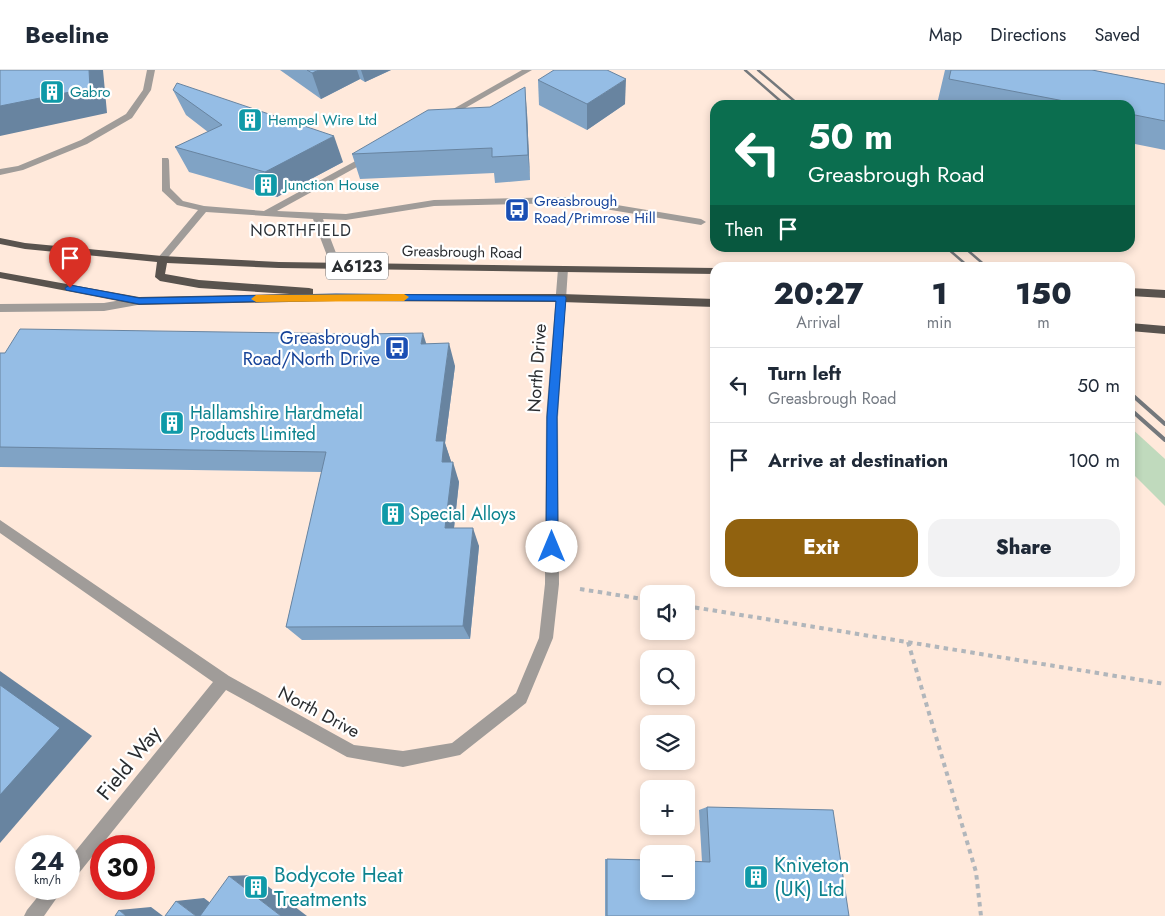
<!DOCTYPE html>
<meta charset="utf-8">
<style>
:root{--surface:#fff;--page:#f2f2f3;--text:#1f2937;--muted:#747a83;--line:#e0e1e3;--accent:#91620f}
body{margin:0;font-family:Jost,sans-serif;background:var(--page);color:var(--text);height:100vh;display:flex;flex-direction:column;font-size:19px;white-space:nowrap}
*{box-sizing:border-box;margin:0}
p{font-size:16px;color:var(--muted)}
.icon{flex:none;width:28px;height:28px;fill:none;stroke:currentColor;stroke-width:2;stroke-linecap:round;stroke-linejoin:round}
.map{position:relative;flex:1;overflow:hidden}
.panel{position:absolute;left:710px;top:192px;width:425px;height:325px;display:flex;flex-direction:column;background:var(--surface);border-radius:15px;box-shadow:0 2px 8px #0003}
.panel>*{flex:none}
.guide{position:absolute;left:710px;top:30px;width:425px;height:152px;border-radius:15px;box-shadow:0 2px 8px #0003;background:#0b6e4f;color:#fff;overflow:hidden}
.fabs{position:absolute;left:640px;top:515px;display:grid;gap:10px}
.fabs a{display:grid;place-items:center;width:55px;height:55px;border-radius:10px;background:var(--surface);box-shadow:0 2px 8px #0003;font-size:25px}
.speed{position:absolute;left:15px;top:765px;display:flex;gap:10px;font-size:25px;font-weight:700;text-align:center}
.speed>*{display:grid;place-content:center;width:65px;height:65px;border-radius:50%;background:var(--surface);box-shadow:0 2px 8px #0003;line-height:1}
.speed small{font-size:12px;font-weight:400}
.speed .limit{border:8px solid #d22;background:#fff;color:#111}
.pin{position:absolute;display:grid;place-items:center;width:42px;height:42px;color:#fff;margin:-51px -21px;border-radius:50% 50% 50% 0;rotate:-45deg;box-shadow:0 0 5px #0007}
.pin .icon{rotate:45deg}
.me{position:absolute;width:55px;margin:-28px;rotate:0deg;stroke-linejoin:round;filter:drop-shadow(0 0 4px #0008)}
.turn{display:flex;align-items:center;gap:18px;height:105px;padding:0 15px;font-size:22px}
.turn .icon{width:65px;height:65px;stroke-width:2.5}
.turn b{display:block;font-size:35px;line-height:42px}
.then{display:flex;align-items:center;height:48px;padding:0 15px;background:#0003;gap:10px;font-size:19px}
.eta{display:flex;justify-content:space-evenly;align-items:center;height:85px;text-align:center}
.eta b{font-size:30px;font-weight:800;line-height:35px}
.cta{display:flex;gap:10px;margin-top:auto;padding:10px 15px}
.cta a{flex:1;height:58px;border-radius:15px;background:var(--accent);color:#fff;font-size:20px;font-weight:800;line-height:58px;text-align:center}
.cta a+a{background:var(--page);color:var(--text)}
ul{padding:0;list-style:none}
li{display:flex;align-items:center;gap:15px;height:75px;padding:0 15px;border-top:1px solid var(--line)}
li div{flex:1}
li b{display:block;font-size:19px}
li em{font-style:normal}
header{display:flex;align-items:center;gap:30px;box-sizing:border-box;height:70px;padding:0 25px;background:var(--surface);border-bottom:1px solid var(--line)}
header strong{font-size:24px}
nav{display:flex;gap:28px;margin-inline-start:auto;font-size:18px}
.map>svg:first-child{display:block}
.industrial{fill:#ffe9db;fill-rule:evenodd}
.green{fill:#c0dabd}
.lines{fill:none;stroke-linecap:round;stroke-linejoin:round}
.path{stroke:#b1b6bb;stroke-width:4;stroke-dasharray:4.5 4.5;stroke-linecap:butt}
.service{fill:#a09c99;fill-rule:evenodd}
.minor{fill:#a09c99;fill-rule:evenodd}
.primary{fill:#59534e;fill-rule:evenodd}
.rail-far1{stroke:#74787c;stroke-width:2.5}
.rail{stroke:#74787c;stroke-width:4}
.wall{fill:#80a3c5}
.shaded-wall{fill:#6884a0}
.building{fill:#95bde5;stroke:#6884a0}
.route{fill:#1a73e8;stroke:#114b97}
.slow{fill:#f59e0b}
.labels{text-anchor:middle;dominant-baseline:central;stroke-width:4.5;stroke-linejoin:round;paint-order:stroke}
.far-culture-label{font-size:15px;fill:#0d838f;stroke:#fff;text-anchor:start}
.far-transit-label{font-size:15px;fill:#164399;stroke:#fff;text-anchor:start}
.far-street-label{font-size:15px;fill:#2a2d30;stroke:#fff}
.far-neighbourhood-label{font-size:16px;letter-spacing:1px;fill:#2a3036;stroke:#fff}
.shield{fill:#fff;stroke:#6a6c6e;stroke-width:1}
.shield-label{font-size:16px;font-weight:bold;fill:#2a2d30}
.transit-label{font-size:18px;fill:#164399;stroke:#fff;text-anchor:end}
.street-label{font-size:18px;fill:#2a2d30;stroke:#fff}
.culture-label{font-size:18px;fill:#0d838f;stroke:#fff;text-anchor:start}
.near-street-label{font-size:21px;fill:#2a2d30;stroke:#fff}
.near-culture-label{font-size:21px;fill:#0d838f;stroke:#fff;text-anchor:start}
</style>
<header>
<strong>Beeline</strong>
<nav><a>Map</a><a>Directions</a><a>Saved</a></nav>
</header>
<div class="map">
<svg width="1165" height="846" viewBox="0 0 1165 846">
<rect width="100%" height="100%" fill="#f2f9ff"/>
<!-- industrial -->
<path class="industrial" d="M 0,0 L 1165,0 L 1165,846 L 0,846 ZM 715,35 L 1130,35 L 1130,178 L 715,178 ZM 715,198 L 1130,198 L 1130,512 L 715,512 ZM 649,524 L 686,524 L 686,561 L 649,561 ZM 649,589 L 686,589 L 686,626 L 649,626 ZM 649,654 L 686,654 L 686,691 L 649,691 ZM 649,719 L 686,719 L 686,756 L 649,756 ZM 26,776 L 69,776 L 69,819 L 26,819 ZM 101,776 L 144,776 L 144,819 L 101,819 ZM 649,784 L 686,784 L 686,821 L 649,821 Z"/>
<!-- green -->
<polygon class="green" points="1130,357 1165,389 1165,436 1130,401"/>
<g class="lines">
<!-- path -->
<g class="path">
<polyline points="580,519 649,530"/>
<polyline points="686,536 1165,614"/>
<polyline points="908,572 976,802 981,846"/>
</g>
<!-- service -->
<polygon class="service" points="147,0 155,0 151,20 132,48 87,74 23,100 0,105 0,99 18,96 81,70 126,44 143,20"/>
<!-- minor -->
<g class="minor">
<polygon points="522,0 532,0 446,49 439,47"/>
<polygon points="392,71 395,72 395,76 277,141 346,144 434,130 569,127 701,149 706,152 701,155 569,133 434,136 346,150 323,149 341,196 336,199 331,196 313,149 206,142 165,191 162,192 157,189 198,140 177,135 162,121 162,88 168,88 169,90 170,118 183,131 204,136 264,141"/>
<polygon points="563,196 568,199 558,347 559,514 553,568 526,633 460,685 403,697 347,687 226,620 75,808 69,810 69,789 213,612 0,463 0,450 229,606 354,675 403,681 452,673 516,623 539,568 545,514 546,347 558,199"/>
<polygon points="139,227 144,231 143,234 104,241 0,242 0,234 104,233"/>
<polygon points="44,819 63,819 44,846 24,846 27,840"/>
</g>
<!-- primary -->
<g class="primary">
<polygon points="0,168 25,173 162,186 279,192 715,198 715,204 279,198 167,193 165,204 199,210 309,218 313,219 313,224 561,224 715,229 715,237 561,232 336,231 139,235 0,208 0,202 139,227 290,224 199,218 160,211 155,207 157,192 25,179 0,174"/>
<polygon points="1130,218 1165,220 1165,228 1130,226"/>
<polygon points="1130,253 1165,256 1165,264 1130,261"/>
</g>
<!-- rail-far1 -->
<g class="rail-far1">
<polyline points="745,0 785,35"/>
<polyline points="758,0 799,35"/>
<polyline points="947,178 970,198"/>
<polyline points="965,178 988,198"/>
</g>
<!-- rail -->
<g class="rail">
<polyline points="1130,323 1165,354"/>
<polyline points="1130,339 1165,370"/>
</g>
</g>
<!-- wall -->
<g class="wall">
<polygon points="280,0 391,0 365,12 360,9 321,29"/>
<polygon points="945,0 1092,0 1165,14 1165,80 1130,73 1130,35 942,35 937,34"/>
<polygon points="538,10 625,34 587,60 539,35"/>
<polygon points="173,20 343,92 277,127 189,102 175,77 208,62 186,45"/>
<polygon points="527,43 530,110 495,113 494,103 360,109 352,84"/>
<polygon points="426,274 455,296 445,373 451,392 459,412 454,458 479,476 470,569 302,570 286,557 322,402 0,397 0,283"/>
<polygon points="707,737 849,846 605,846 605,789 702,792 699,740"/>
</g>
<!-- shaded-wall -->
<g class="shaded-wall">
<polygon points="89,0 103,0 107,43 0,66 0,36"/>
<polygon points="319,0 357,0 360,9 321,29 312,3"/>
<polygon points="361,0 391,0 365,12"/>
<polygon points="626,9 625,34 587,60 587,34"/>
<polygon points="525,17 527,43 530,110 528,85"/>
<polygon points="334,66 343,92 277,127 265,102"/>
<polygon points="423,263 430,286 421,274"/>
<polygon points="449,273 455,296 445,373 451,391 449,412 436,371"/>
<polygon points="453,392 459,412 452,476 445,458"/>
<polygon points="473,458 479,476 470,569 463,556"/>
<polygon points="0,601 92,666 0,773"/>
<polygon points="253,805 307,846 281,846 229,806"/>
<polygon points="204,828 225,844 211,846 196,846 176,831"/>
<polygon points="151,837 163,846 126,846 119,840"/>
</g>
<!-- building -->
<g class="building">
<polygon points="0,0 89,0 90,18 0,36"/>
<polygon points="307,0 319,0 312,3"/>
<polygon points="554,0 607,0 626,9 587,34 538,10"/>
<polygon points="951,0 1092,0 1165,14 1165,51 1130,44 1130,35 1085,35 949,9"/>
<polygon points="177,13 334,66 265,102 175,77 222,55 173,20"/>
<polygon points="525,17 528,85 492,87 492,78 352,84 428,40 490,37"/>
<polygon points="20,259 362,264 423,263 421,274 449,273 436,371 444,371 442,392 453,392 445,458 473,458 463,556 286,557 326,382 0,377 0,283 5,283"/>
<polygon points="0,615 60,658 0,725"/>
<polygon points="707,737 833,740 849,846 607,846 607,789 649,790 649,821 686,821 686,791 710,792"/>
<polygon points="229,806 281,846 200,846"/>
<polygon points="176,831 196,846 165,846"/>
<polygon points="119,840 126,846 115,846"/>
</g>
<!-- route -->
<polygon class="route" points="70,215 139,228 336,224 565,226 566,228 557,347 558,477 556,481 552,482 548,481 546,477 547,347 556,231 336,230 139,234 66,220 65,218"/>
<!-- slow -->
<polygon class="slow" points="404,224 409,227 404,231 256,232 251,229 256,225"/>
<!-- icons -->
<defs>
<symbol id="building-square" viewBox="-11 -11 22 22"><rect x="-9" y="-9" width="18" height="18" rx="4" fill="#0f9aa8" stroke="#fff"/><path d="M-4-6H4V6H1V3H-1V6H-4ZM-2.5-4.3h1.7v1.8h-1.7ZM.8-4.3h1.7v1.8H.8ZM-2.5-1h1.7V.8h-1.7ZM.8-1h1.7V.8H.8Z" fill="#fff"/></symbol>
<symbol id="bus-square" viewBox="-11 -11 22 22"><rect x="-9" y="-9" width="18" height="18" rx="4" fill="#1a4fb4" stroke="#fff"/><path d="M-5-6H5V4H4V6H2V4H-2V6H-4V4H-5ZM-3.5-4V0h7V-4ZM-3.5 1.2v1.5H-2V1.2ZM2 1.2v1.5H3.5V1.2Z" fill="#fff"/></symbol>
</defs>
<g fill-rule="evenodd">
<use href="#building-square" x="38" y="8" width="28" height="28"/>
<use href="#building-square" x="236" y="36" width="28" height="28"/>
<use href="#building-square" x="252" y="101" width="28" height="28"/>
<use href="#bus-square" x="503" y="126" width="28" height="28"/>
<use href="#bus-square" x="383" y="264" width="28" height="28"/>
<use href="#building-square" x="158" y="339" width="28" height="28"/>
<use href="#building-square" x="379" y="430" width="28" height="28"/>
<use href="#building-square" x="742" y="793" width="28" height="28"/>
<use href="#building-square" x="242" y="803" width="28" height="28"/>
</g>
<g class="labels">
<!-- far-culture labels -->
<g class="far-culture-label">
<text x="70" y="22">Gabro</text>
<text x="268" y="50">Hempel Wire Ltd</text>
<text x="284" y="115">Junction House</text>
</g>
<!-- far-transit labels -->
<g class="far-transit-label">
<text x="534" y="131">Greasbrough<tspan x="534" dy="17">Road/Primrose Hill</tspan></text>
</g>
<!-- far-street labels -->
<g class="far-street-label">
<text transform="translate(462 182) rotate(1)">Greasbrough Road</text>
</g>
<!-- far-neighbourhood labels -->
<g class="far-neighbourhood-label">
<text x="301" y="160">NORTHFIELD</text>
</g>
<!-- shield labels -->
<rect class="shield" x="326" y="182.5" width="62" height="27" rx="4"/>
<g class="shield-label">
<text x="357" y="196">A6123</text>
</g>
<!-- transit labels -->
<g class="transit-label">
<text x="380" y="268">Greasbrough<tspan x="380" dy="21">Road/North Drive</tspan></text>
</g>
<!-- street labels -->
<g class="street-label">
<text transform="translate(537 298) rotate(-86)">North Drive</text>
<text transform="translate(319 642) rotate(28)">North Drive</text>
</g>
<!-- culture labels -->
<g class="culture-label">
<text x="190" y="343">Hallamshire Hardmetal<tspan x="190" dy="21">Products Limited</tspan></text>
<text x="410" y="444">Special Alloys</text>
</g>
<!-- near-street labels -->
<g class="near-street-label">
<text transform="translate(129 693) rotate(-51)">Field Way</text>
</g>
<!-- near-culture labels -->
<g class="near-culture-label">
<text x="774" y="795">Kniveton<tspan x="774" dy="24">(UK) Ltd</tspan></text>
<text x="274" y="805">Bodycote Heat<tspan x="274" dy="24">Treatments</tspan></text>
</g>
</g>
</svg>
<div class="fabs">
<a><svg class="icon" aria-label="sound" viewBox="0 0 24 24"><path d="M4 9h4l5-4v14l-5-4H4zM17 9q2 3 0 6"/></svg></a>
<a><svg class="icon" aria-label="search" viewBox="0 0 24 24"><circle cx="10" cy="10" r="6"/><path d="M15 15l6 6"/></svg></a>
<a><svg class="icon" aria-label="layers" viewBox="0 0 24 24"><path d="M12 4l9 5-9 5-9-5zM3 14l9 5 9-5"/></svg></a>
<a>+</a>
<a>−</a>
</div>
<div class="speed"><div>24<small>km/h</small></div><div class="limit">30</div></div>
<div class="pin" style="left:70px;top:218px;background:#d93025"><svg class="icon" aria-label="arrive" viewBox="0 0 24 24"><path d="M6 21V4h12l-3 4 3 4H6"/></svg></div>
<svg class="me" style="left:552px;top:477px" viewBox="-20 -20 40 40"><circle r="19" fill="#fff"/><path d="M0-13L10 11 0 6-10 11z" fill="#1a73e8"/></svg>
<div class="guide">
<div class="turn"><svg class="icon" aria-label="left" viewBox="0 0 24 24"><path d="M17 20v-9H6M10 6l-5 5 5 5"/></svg><div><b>50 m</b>Greasbrough Road</div></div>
<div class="then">Then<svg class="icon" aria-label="arrive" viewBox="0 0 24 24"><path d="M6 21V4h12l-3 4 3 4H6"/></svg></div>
</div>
<section class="panel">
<div class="eta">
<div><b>20:27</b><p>Arrival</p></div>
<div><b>1</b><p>min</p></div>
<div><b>150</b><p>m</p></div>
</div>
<ul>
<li><svg class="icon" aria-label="left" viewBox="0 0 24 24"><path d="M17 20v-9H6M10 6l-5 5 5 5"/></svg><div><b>Turn left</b><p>Greasbrough Road</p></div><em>50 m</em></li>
<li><svg class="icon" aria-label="arrive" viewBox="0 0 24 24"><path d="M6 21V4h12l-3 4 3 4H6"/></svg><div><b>Arrive at destination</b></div><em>100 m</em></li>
</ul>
<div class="cta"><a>Exit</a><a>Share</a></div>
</section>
</div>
